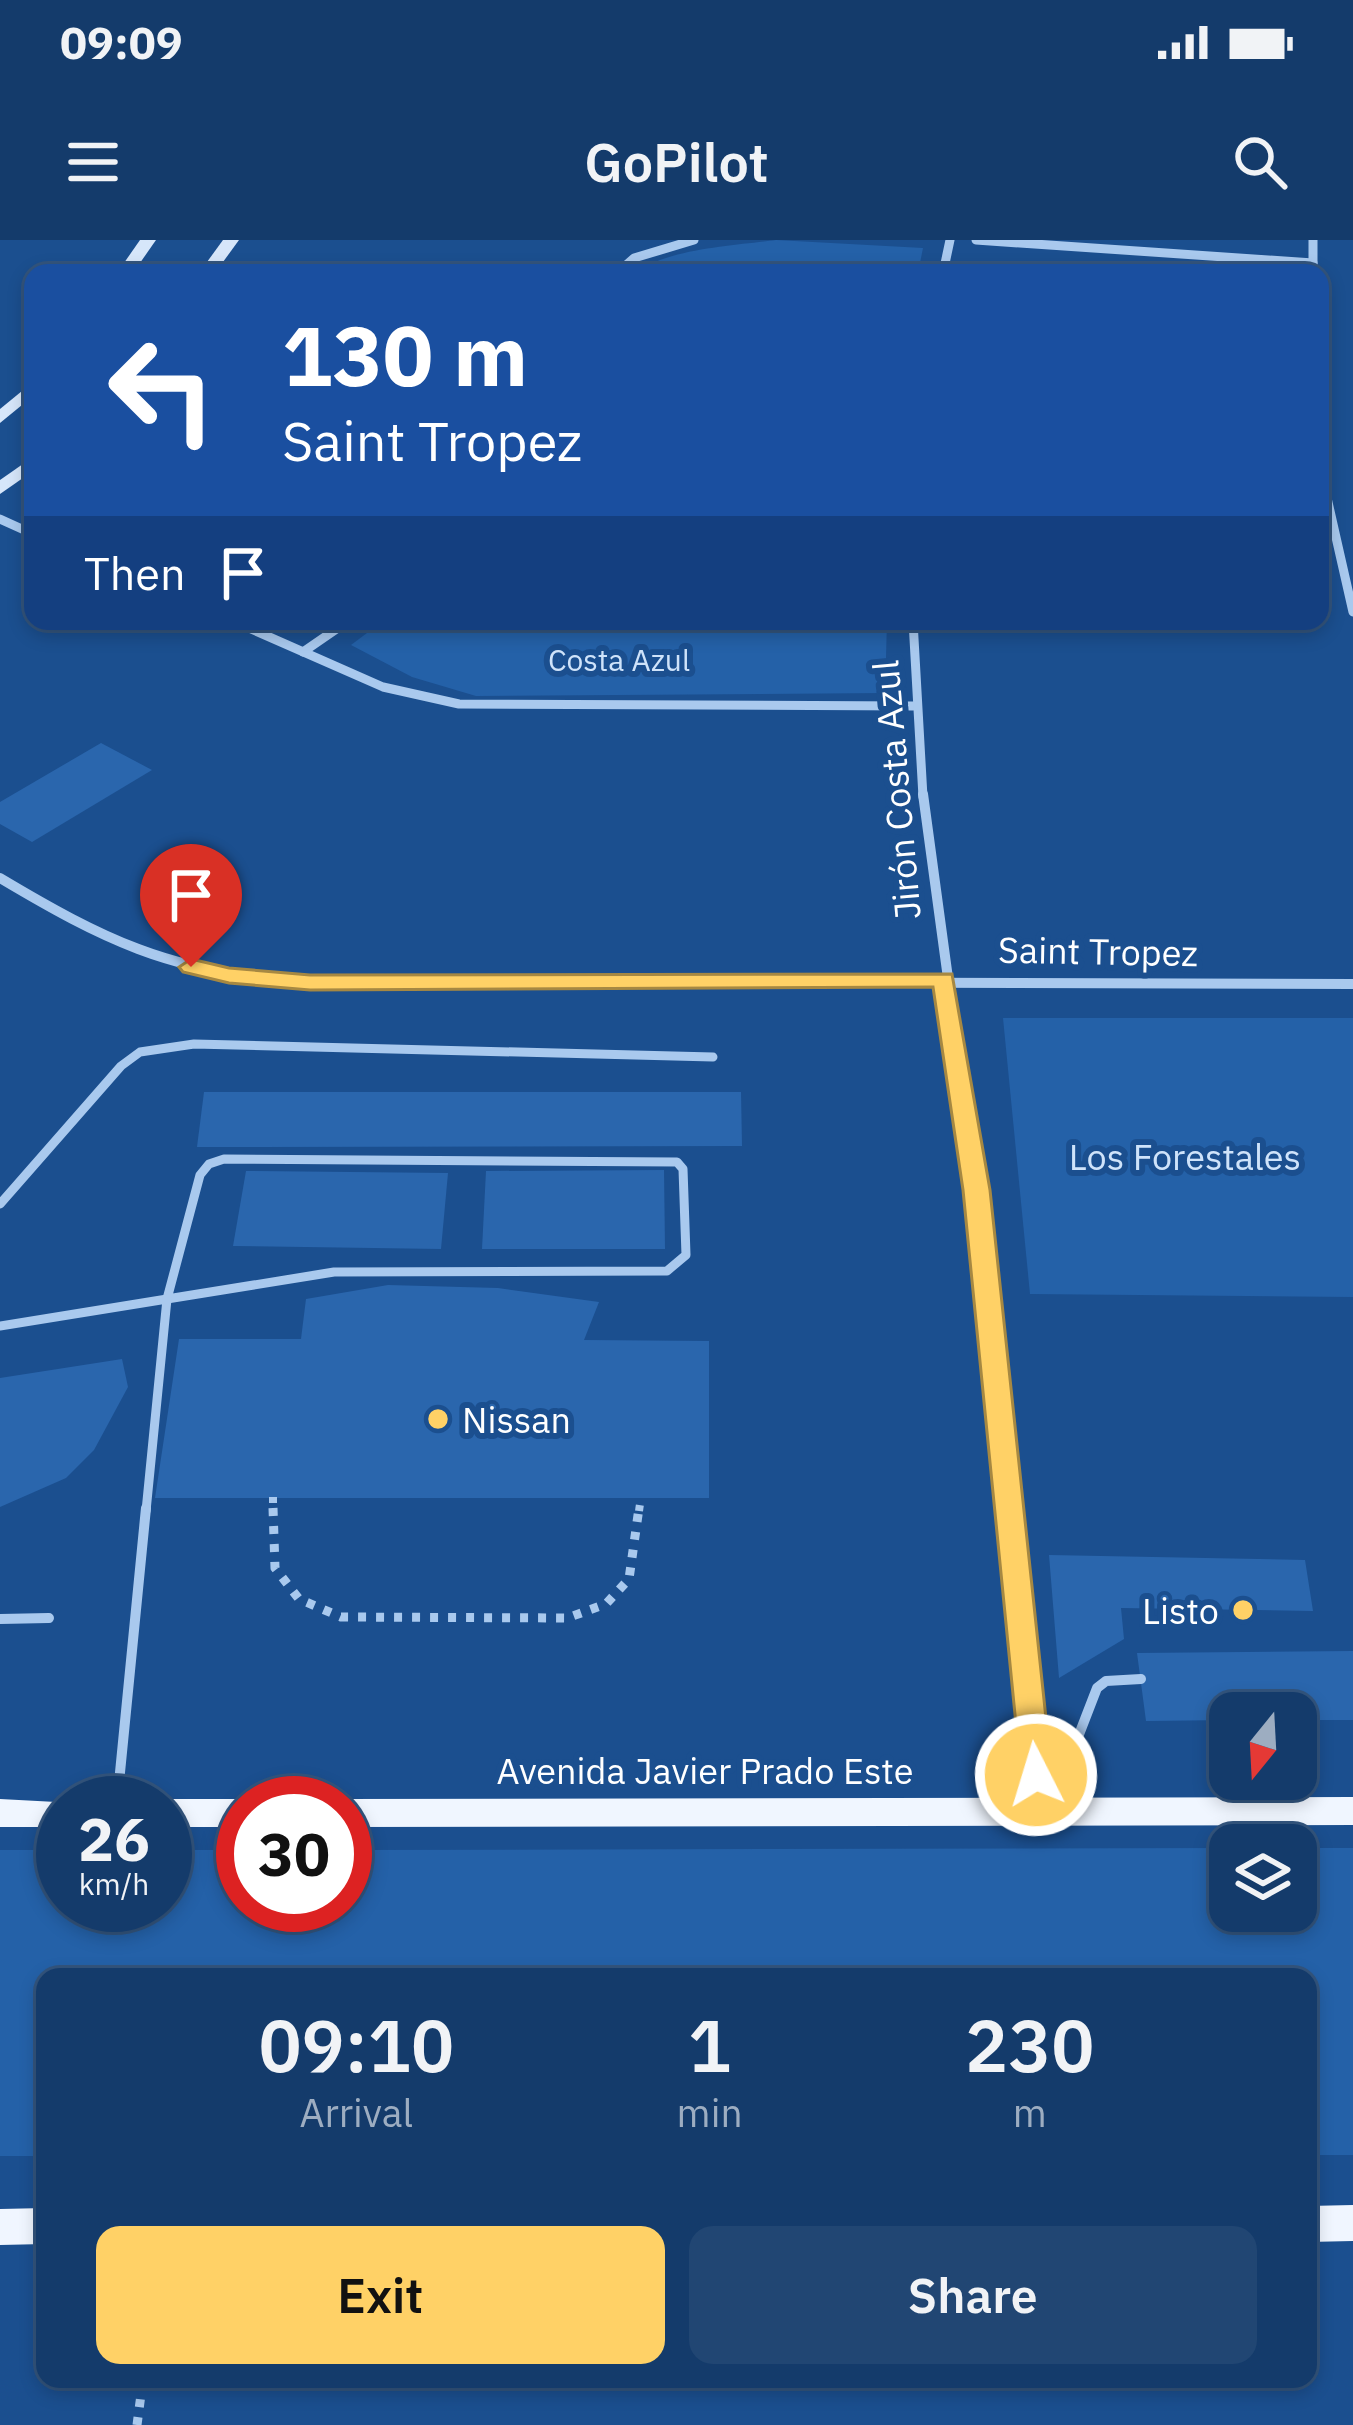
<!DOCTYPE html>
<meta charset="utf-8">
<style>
:root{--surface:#143b6b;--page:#214673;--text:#f1f3f6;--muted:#9dadc1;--line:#33557e;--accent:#ffd166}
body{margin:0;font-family:"IBM Plex Sans",sans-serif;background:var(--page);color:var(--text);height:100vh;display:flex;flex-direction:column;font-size:45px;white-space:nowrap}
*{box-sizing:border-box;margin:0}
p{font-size:39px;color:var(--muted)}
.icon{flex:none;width:66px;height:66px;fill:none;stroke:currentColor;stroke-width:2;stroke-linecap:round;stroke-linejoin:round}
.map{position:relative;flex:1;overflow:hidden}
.details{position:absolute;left:36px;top:1728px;width:1281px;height:420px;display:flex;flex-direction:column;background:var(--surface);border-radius:24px;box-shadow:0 6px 18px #0003,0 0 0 3px var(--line)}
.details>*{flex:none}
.banner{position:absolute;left:24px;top:24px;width:1305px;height:366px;border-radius:24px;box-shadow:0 6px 18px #0003,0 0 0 3px var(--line);background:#1a4fa0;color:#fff;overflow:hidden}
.needle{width:78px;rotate:198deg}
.tools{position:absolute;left:1209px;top:1452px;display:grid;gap:24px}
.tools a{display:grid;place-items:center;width:108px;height:108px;border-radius:24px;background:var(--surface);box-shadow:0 6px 18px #0003,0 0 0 3px var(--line);font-size:60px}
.speed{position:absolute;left:36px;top:1536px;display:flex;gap:24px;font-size:60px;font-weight:700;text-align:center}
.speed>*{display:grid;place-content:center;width:156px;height:156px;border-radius:50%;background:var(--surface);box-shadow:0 6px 18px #0003,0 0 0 3px var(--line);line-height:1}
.speed small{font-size:30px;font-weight:400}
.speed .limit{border:18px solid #d22;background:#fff;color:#111}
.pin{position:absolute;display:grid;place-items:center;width:102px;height:102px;color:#fff;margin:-123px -51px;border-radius:50% 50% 50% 0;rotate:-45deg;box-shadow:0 0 12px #0007}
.pin .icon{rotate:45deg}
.me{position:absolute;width:132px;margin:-66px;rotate:355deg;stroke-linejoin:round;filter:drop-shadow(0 0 9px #0008)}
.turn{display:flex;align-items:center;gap:42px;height:252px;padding:0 60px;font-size:54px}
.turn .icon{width:156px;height:156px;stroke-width:2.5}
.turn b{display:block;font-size:84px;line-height:102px}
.then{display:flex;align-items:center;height:114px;padding:0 60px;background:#0003;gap:24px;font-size:45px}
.eta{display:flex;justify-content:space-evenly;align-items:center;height:204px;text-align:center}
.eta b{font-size:72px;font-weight:600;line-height:84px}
.action{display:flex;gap:24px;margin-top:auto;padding:24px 60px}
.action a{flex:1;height:138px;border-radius:24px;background:var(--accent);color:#111;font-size:48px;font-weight:600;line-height:138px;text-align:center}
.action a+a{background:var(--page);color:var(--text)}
.status{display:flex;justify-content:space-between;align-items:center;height:84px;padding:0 60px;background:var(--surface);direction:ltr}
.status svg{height:33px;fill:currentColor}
header{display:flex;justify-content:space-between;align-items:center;height:156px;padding:0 60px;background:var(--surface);font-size:54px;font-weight:600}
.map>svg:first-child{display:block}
.green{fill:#2461a8}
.building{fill:#2a66ad}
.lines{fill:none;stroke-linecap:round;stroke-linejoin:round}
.path-far1{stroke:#a9c9ee;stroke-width:8;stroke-dasharray:6 9;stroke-linecap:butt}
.path{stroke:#a9c9ee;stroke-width:9;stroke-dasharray:8 10;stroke-linecap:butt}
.lane-far1{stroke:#a9c9ee;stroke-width:9}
.lane{stroke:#a9c9ee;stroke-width:10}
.street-far2{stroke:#a9c9ee;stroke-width:9}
.street-far1{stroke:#a9c9ee;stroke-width:10}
.street{stroke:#a9c9ee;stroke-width:15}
.secondary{fill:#d6e6fa;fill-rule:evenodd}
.primary{fill:#f0f6ff;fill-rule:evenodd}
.route{fill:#ffd166;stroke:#a68842;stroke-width:3}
.poi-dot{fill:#ffd166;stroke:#1b4f8f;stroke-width:4.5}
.labels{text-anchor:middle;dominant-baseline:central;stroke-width:12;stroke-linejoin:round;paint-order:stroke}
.far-park-label{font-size:30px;fill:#cfe3fa;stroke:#1b4f8f}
.street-label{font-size:36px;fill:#fff;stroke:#1b4f8f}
.park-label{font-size:36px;fill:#cfe3fa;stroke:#1b4f8f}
.poi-label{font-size:36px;fill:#fff;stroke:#1b4f8f;text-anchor:start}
</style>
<div class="status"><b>09:09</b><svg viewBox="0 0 49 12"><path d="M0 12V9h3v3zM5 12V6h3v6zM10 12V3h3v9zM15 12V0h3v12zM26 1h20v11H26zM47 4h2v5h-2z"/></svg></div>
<header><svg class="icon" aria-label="menu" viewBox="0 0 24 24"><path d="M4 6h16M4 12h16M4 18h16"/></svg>GoPilot<svg class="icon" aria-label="search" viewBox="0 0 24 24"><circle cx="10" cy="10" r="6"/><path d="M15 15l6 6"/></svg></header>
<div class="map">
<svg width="1353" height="2185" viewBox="0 0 1353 2185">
<rect width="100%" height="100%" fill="#1b4f8f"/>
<!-- green -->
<g class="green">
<path d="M 776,0 L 923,8 L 918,33 L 637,33 C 662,9 741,5 776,0 Z"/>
<polygon points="383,381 887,381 885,453 476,456 412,437 351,405"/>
<polygon points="1003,778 1353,778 1353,1057 1030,1054"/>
<polygon points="1230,1608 1230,1671 1296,1671 1296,1608 1353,1608 1353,1915 1308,1915 1308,1737 45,1737 45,1916 0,1916 0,1610 63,1610 63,1665 165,1665 165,1610 243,1610 243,1665 345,1665 345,1610"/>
</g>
<!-- building -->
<g class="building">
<polygon points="101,503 152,530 32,602 0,584 0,562"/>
<polygon points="204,852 741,852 742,906 197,907"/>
<polygon points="664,930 665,1009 482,1009 486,931"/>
<polygon points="246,931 448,933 441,1009 233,1006"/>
<polygon points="388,1045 498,1048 599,1062 584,1100 709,1101 709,1258 155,1258 179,1099 301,1099 306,1059"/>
<polygon points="122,1119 128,1147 94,1210 66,1238 0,1267 0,1138"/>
<polygon points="1049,1315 1305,1320 1313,1371 1121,1368 1124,1399 1059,1438"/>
<polygon points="1353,1411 1353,1480 1296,1480 1296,1473 1230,1473 1230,1480 1146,1481 1137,1413"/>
</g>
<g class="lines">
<!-- path-far1 -->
<g class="path-far1">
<polyline points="273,1257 273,1271"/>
<polyline points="639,1271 641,1257"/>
</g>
<!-- path -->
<g class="path">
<polyline points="273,1268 275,1328 299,1359 341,1377 567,1378 606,1364 629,1339 639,1268"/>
<polyline points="137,2185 143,2139"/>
</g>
<!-- lane-far1 -->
<g class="lane-far1">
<polygon points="224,919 677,922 683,929 686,1015 667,1031 334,1032 167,1059 200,935 209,924"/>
<polyline points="0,964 121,826 140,812 194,804 713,817"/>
<polyline points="0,1086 167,1059"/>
<polyline points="146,1271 167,1059"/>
</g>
<!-- lane -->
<g class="lane">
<polyline points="0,1379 49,1378"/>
<polyline points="117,1563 146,1268"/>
<polyline points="1051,1567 1097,1448 1106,1441 1141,1439"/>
</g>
<!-- street-far2 -->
<g class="street-far2">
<polyline points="976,0 1313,23"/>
<polyline points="1313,0 1313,33"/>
<polyline points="617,33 634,18 694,0"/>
<polyline points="943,33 950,0"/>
<polyline points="1320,227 1353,372"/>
<polyline points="0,279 33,294"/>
<polyline points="233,381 383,447 459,464 913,466"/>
<polyline points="913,381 923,557"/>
<polyline points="303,412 348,381"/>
</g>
<!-- street-far1 -->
<g class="street-far1">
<polyline points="923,554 977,952 1012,1271"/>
<path d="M 0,638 C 104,700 168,731 290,741 L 1353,744"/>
</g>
<!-- street -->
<polyline class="street" points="1012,1268 1039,1570"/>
<!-- secondary -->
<g class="secondary">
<polygon points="140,0 156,0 133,33 117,33"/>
<polygon points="223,0 239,0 215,33 199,33"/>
<polygon points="33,142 33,156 0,183 0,169"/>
<polygon points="33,217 33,231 0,254 0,240"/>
</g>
<!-- primary -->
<g class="primary">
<polygon points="1353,1557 1353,1585 345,1587 345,1563 333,1563 345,1559"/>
<polygon points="0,1559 75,1563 63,1563 63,1587 0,1587"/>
<polygon points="165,1559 243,1559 255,1563 243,1563 243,1587 165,1587 165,1563 153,1563"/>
<polygon points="1353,1965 1353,2001 1308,2002 1308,1966"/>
<polygon points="45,1968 45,2004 0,2005 0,1969"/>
</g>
</g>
<!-- route -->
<polygon class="route" points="191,719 229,728 310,735 952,734 990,950 1052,1535 1047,1544 1036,1547 1025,1544 1021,1535 963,950 933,747 310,750 229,743 183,732 179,727"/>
<!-- markers -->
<g class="poi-dot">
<circle cx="438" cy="1179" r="12"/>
<circle cx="1243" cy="1370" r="12"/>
</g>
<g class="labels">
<!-- far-park labels -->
<g class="far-park-label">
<text x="619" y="419">Costa Azul</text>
</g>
<!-- street labels -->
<g class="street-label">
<text transform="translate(896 550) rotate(-95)">Jirón Costa Azul</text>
<text transform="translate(1098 711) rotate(1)">Saint Tropez</text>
<text x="705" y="1530">Avenida Javier Prado Este</text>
</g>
<!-- park labels -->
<g class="park-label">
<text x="1185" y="916">Los Forestales</text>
</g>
<!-- poi labels -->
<g class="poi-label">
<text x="462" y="1179">Nissan</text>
<text x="1219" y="1370" text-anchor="end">Listo</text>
</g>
</g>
</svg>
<div class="tools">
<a><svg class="needle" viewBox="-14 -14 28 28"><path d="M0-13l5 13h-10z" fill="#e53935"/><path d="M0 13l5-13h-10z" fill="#9dadc1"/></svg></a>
<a><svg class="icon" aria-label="layers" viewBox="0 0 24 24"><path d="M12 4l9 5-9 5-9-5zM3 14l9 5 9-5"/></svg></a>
</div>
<div class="speed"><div>26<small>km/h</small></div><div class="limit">30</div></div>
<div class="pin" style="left:191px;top:727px;background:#d93025"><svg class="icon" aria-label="arrive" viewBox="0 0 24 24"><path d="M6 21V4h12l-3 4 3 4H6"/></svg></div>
<svg class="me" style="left:1036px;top:1535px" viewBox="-20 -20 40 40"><circle r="17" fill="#ffd166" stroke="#fff" stroke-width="3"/><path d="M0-11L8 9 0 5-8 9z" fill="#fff"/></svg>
<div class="banner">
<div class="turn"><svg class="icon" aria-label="left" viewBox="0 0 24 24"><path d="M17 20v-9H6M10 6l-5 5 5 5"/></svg><div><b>130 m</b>Saint Tropez</div></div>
<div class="then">Then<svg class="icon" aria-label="arrive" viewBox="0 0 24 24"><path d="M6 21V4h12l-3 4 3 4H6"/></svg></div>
</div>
<section class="details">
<div class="eta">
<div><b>09:10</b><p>Arrival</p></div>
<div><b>1</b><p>min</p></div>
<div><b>230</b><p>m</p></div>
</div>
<div class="action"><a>Exit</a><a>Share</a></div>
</section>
</div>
